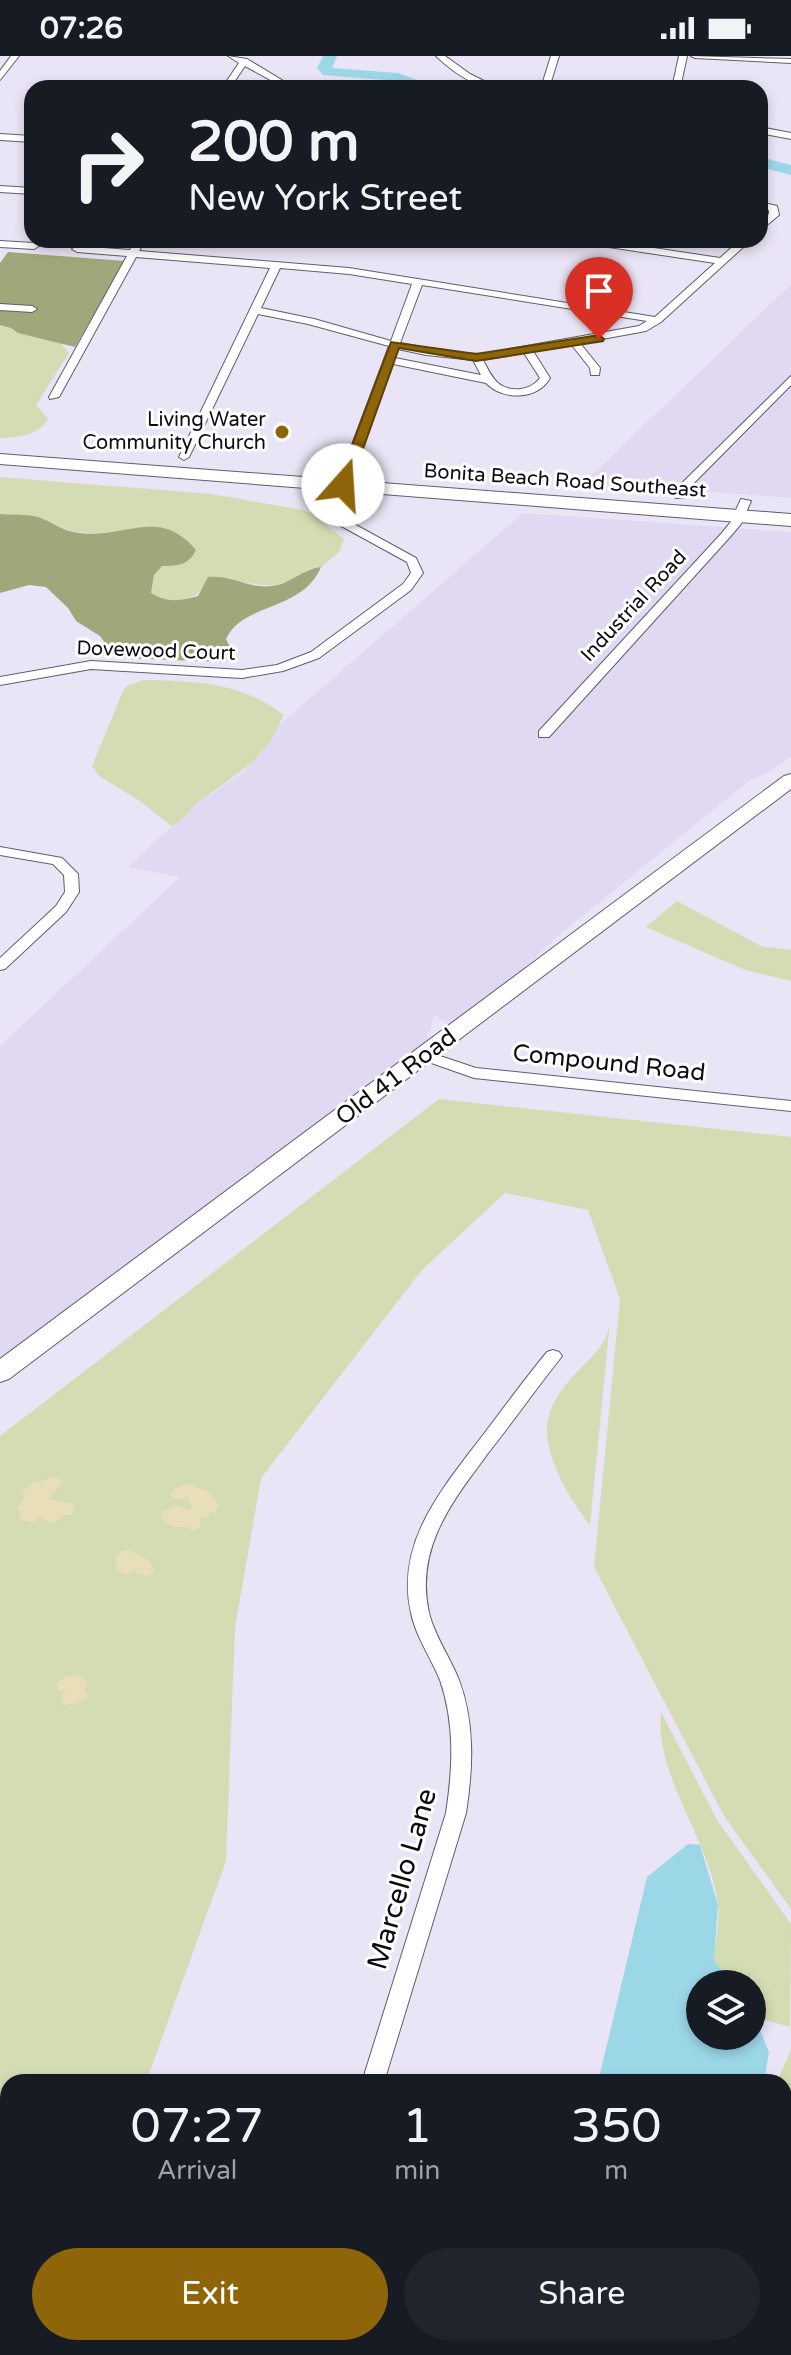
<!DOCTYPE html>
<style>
:root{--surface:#171b24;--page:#20242c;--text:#f1f3f6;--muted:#9ea1a6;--accent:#8e6509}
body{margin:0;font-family:"Varela Round",sans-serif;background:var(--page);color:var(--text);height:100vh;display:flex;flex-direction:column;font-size:30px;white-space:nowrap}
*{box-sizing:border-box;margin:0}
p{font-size:26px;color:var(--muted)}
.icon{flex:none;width:44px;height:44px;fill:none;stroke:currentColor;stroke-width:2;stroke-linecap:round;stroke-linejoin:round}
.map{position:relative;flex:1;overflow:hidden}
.panel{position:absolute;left:0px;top:2018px;width:792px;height:282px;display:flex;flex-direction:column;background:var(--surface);border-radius:24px 24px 0 0;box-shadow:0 4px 12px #0003}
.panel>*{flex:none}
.banner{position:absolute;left:24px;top:24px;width:744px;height:168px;border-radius:24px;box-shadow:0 4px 12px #0003;background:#171b24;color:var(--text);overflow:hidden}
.buttons{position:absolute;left:686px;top:1914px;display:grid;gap:16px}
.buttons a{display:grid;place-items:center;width:80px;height:80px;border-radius:50%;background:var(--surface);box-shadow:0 4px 12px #0003;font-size:40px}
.pin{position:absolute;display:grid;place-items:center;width:68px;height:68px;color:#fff;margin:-82px -34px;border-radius:50% 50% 50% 0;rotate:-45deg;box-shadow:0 0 8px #0007}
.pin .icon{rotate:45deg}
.me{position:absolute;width:88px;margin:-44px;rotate:19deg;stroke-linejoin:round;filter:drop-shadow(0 0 6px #0008)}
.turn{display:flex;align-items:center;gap:28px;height:168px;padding:0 32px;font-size:36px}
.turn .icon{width:104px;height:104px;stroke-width:2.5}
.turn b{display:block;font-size:56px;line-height:68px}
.eta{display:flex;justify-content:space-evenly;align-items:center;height:136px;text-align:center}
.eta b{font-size:48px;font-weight:600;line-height:56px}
.button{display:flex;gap:16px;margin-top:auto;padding:16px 32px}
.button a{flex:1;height:92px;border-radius:48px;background:var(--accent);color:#fff;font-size:32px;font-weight:600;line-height:92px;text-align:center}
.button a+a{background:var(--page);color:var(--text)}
.status{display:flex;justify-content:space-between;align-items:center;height:56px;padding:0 40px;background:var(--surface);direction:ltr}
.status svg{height:22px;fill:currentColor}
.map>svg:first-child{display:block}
.built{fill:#e0d9f1}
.green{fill:#d4dcb3}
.forest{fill:#9fa87a}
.sand{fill:#e8dfb9}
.water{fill:#9cd7e8}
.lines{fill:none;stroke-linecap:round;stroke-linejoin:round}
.river{fill:#9cd7e8;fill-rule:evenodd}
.street-casing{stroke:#615d6b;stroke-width:2}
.secondary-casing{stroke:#615d6b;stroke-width:2}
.primary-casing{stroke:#615d6b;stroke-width:2}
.street{fill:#fff;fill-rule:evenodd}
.secondary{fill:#fff;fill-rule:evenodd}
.primary{fill:#fff;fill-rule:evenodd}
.route{fill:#8e6509;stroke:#5c4206;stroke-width:2}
.poi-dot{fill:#8e6509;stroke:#fff;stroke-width:3}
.labels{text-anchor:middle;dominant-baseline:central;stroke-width:6;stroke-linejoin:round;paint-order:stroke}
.far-poi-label{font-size:20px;fill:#0c0b10;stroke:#fff;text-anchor:end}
.far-street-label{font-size:20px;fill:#0c0b10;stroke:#fff}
.street-label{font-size:24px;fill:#0c0b10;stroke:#fff}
.near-street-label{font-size:28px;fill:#0c0b10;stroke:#fff}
</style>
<div class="status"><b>07:26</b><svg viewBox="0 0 49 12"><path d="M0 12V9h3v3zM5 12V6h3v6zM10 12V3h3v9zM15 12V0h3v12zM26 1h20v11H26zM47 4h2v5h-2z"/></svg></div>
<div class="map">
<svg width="791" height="2299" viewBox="0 0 791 2299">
<rect width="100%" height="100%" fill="#eae5f6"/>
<!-- built -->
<g class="built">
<polygon points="791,228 791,442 584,426 706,310"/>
<polygon points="523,457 791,476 791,700 768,717 750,724 558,880 496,939 453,971 434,959 430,976 427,977 428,990 0,1308 0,990 180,821 128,811 196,748 241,718 262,696 277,671"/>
</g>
<!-- green -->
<g class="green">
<path d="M 0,269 L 11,271 L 18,277 L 59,285 L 69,297 L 36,349 L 48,363 C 39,379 18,382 0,382 Z"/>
<path d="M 0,421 L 211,438 L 303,454 L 311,457 L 344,483 L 339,496 L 321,511 L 311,512 L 289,525 L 273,530 L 238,526 L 204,531 C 192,548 169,547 151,538 L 154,519 L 162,510 L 139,471 L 108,478 L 73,476 L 36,461 L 0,458 Z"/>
<path d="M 143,624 C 195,625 241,626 284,659 L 270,686 L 252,707 L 196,748 L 179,766 L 171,770 L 140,745 L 99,720 L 92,710 L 123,635 L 127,630 Z"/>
<polygon points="677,845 761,890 791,894 791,925 745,914 646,871"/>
<polygon points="439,1043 791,1081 791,1853 724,1760 594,1511 620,1243 588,1154 505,1137 422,1214 261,1422 235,1572 226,1805 146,2026 8,2026 8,2292 49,2292 47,2299 0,2299 0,1380"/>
<path d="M 610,1265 L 590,1469 C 569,1442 537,1391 550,1356 C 555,1340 567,1327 578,1315 C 594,1298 607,1289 610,1265 Z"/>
<path d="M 661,1656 L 717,1764 L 791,1868 L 790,1971 C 754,1960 752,1967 752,1928 L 732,1928 L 714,1904 C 715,1887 720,1866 718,1849 C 711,1785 654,1720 661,1656 Z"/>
<polygon points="791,1993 791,2299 670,2299 673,2292 784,2292 784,2026 777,2026"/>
</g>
<!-- forest -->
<g class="forest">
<polygon points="8,196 125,205 75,291 18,277 11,272 0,269 0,207"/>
<path d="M 0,458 C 12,459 26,458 38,461 C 50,465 60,473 73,476 C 122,486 158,448 196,494 C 189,509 178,510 162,510 L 154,519 L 151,537 C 167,547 180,545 198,540 L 208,521 C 233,519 248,533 272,530 C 291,528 302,513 321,511 C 302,556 243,546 226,583 L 233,597 L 224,606 L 122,602 L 110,594 L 100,580 L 76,565 L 68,552 L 46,531 L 29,529 L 0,537 Z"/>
</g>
<!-- sand -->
<g class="sand">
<polygon points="54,1421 61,1424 62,1428 48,1443 72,1447 75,1451 71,1459 64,1459 55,1467 46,1465 42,1460 33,1466 21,1464 20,1455 16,1452 25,1440 22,1435 31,1428"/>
<polygon points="186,1427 210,1437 219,1449 216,1457 211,1456 205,1463 201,1461 200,1472 192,1475 188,1471 173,1471 161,1462 162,1456 176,1449 188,1454 193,1453 187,1441 180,1444 170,1440 174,1433"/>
<polygon points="129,1494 150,1505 154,1514 152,1518 146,1520 136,1517 136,1513 126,1519 117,1513 116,1500 121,1495"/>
<polygon points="78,1619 87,1625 85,1635 88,1640 79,1647 63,1649 61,1639 66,1636 59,1634 57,1628 65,1621"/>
</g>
<!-- water -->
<g class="water">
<polygon points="688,1788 700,1789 718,1849 714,1904 732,1928 700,1928 700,1980 752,1980 752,1955 769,1996 764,2026 598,2026 647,1821"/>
<polygon points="505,2292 623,2292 621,2299 502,2299"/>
</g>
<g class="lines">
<!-- river -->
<g class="river">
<polygon points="323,0 337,0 332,12 398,17 431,29 430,32 416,32 397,25 323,19 317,12"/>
<polygon points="760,101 791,109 791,119 760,111"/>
</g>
<defs>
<g id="street">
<polygon points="11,0 19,0 0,24 0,15"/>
<polygon points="228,0 247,3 295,32 285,32 245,10 230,32 222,32 239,7"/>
<path d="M 436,0 L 445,0 L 470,18 L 498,32 C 475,32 453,16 436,0 Z"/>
<polygon points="551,0 559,0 549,32 541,32"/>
<polygon points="679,0 687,0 680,32 672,32"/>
<polygon points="691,0 791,3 791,7 695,2"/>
<polygon points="760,71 791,77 791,83 760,77"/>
<polygon points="0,78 32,80 32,86 0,84"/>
<polygon points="0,130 32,132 32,138 0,136"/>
<polygon points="760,146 777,150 779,159 760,175 760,167 769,158 769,154 760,152"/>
<path d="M 135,184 L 145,184 L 139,195 L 349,212 L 655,261 L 715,207 L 582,187 L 577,184 L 601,184 L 720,202 L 740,184 L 751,184 L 661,266 L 646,275 L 580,287 L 600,312 L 599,319 L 591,319 L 590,312 L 571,288 L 533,295 L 550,322 C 538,344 503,345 486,327 L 393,308 L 341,450 L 343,462 L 416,502 L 423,517 L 411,534 L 319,602 L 283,615 L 242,622 L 91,613 L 0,629 L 0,621 L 91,605 L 242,614 L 277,609 L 311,596 L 403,528 L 411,517 L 407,506 L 334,466 L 329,450 L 389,290 L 308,268 L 258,258 L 189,401 L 184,404 L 179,401 L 270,212 L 136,201 L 59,341 L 50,343 L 49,341 L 127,200 L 77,196 L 72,193 L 77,190 L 130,194 ZM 280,212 L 349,218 L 412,228 L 391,285 L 314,263 L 261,252 ZM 422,229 L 647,265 L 639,270 L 482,298 L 454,297 L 400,287 ZM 398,293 L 426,299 L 473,304 L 481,319 L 395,302 ZM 524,297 L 540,322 C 530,335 510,337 498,327 C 491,321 487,311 483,304 Z"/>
<polygon points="0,185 34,187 39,190 34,193 0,191"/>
<polygon points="0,248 32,250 37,253 32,256 0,254"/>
<polygon points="791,320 791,329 687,434 684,442 676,442 674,440 678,431"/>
<polygon points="741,443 751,445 741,468 729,482 549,681 539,681 539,675 721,478 730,467"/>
<polygon points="0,791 62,802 78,818 79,836 66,856 5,913 0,914 0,902 56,850 65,836 64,819 53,808 0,799"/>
<polygon points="425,995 476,1012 791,1045 791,1055 474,1022 420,1003 418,1000"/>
<path d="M 553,1294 L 559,1296 L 562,1300 L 559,1304 C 536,1333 515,1363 492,1392 C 455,1442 414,1490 429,1557 C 435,1581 450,1601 459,1624 C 475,1667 473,1712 466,1757 L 384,2026 L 362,2026 L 446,1757 C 453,1712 455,1668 440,1624 C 431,1602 416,1581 411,1557 C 395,1488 441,1434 480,1383 C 502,1354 524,1324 547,1296 Z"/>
<polygon points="277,2292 301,2292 299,2299 275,2299"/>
</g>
<polygon id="secondary" points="791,718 791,733 9,1323 0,1326 0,1303 784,720"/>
<polygon id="primary" points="0,398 791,458 791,470 0,408"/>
</defs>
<!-- street casing -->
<use href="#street" class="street-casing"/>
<!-- secondary casing -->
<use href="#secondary" class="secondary-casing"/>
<!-- primary casing -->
<use href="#primary" class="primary-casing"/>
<!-- street -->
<use href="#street" class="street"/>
<!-- secondary -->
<use href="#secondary" class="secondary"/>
<!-- primary -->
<use href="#primary" class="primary"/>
</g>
<!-- route -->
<polygon class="route" points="599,279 604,283 603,285 476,305 399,292 350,429 343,433 337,429 391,286 476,298"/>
<!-- markers -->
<circle class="poi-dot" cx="282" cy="376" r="8"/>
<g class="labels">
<!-- far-poi labels -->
<g class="far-poi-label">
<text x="266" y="364">Living Water<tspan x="266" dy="23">Community Church</tspan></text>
</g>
<!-- far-street labels -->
<g class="far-street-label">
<text transform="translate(565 425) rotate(4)">Bonita Beach Road Southeast</text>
<text transform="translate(634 550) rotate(-47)">Industrial Road</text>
<text transform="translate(156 595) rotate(2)">Dovewood Court</text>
</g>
<!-- street labels -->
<g class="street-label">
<text transform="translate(609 1007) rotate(6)">Compound Road</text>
<text transform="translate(396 1021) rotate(-37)">Old 41 Road</text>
</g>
<!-- near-street labels -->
<g class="near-street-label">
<text transform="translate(402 1823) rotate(-74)">Marcello Lane</text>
</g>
</g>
</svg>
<div class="buttons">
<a><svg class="icon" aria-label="layers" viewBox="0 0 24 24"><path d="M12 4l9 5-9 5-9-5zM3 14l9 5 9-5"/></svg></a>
</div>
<div class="pin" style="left:599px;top:283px;background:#d93025"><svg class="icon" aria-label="arrive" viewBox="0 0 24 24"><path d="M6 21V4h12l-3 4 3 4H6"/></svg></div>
<svg class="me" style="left:343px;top:429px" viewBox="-20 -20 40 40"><circle r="19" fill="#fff"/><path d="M0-13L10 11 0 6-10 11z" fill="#8e6509"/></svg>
<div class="banner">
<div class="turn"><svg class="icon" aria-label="right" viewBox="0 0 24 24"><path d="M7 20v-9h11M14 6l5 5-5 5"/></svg><div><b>200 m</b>New York Street</div></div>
</div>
<section class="panel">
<div class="eta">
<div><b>07:27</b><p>Arrival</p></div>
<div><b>1</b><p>min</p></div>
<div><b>350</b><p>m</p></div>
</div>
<div class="button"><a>Exit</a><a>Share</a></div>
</section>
</div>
